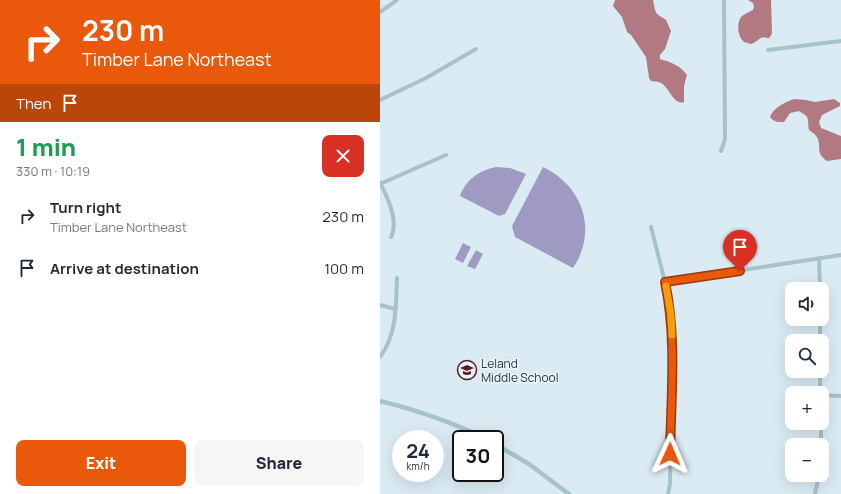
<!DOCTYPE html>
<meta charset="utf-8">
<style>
:root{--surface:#fff;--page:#f6f6f7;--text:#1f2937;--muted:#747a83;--accent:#ea580c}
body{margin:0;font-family:Manrope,sans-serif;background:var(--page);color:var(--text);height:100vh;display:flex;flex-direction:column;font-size:15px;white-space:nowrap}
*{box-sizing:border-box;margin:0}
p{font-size:13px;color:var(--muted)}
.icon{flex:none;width:22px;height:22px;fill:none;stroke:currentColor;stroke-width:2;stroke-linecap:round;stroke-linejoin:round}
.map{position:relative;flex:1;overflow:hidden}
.side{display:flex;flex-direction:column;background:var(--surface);width:380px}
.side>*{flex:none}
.top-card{background:#ea580c;color:#fff;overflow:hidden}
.buttons{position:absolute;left:405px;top:282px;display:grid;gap:8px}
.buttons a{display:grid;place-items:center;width:44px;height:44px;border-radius:8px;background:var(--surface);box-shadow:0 4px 16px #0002;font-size:20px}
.speed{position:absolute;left:12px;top:430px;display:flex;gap:8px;font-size:20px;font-weight:700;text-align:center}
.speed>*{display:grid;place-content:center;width:52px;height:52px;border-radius:50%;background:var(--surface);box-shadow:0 4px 16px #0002;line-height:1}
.speed small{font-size:10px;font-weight:400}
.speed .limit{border:2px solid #111;border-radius:6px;background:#fff;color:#111}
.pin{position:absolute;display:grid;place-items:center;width:34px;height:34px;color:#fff;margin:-41px -17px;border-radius:50% 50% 50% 0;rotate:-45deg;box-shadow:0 0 4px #0007}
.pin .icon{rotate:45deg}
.me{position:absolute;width:44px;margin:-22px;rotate:1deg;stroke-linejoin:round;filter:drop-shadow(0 0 3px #0008)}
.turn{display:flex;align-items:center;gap:14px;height:84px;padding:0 16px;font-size:18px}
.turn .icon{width:52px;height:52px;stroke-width:2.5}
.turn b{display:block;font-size:28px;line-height:34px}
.then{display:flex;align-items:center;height:38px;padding:0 16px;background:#0003;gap:8px;font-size:15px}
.round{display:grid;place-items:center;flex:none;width:42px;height:42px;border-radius:8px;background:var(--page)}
.head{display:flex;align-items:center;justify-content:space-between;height:68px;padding:0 16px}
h1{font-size:24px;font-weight:800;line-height:30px;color:#1e9e55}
.action{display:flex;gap:8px;margin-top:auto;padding:8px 16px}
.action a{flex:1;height:46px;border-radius:8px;background:var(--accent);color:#fff;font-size:16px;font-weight:800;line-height:46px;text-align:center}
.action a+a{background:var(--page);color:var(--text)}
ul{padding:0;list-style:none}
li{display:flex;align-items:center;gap:12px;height:52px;padding:0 16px}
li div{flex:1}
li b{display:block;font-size:15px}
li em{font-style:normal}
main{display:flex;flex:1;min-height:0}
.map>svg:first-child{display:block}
.green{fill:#9f9ac2}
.water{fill:#b17982}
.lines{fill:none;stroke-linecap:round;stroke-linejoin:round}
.minor{stroke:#a6c2cb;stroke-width:4}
.tertiary{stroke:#a6c2cb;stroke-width:4.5}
.route-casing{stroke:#983908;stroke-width:10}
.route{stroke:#ea580c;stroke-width:7}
.slow{stroke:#f59e0b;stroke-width:7}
.labels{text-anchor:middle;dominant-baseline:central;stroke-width:3;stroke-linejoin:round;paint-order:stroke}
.poi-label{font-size:12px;fill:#273537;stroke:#e7f4fa;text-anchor:start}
</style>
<main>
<section class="side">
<div class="top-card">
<div class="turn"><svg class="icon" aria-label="right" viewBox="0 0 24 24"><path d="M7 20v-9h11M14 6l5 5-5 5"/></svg><div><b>230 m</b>Timber Lane Northeast</div></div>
<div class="then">Then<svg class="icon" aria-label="arrive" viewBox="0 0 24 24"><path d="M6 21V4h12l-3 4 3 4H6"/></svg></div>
</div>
<div class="head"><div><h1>1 min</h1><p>330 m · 10:19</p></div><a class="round" style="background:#d93025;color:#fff"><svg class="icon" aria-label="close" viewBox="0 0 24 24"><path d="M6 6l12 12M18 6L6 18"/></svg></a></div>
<ul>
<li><svg class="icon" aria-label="right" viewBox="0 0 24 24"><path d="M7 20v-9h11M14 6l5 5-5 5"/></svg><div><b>Turn right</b><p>Timber Lane Northeast</p></div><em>230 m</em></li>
<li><svg class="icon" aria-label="arrive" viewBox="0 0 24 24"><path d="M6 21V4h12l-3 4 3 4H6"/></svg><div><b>Arrive at destination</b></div><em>100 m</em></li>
</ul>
<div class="action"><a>Exit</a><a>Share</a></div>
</section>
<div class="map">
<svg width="461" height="494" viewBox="0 0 461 494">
<rect width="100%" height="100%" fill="#dbebf3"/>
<!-- green -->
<g class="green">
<path d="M 116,167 L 130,168 L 146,174 L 125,214 L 119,216 L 80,196 C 85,180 100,170 116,167 Z"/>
<path d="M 163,167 C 203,186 218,231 193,268 L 135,237 L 132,226 Z"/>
<polygon points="83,243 91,247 83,263 75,259"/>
<polygon points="96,250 103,254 95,269 87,266"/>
</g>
<!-- water -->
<g class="water">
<path d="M 235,0 L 273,0 L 275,10 L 277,14 L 286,20 L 291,31 L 285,49 L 280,55 L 280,59 C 290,62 300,65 307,75 L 304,86 L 304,102 C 294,106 289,87 281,83 C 278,81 275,82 271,81 L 269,78 L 266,57 L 251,35 L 247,32 L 242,17 L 233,6 Z"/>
<path d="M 368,0 L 391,0 L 392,33 C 388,43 387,35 381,38 C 377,40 375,43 371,44 L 364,42 C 358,37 356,24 361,17 C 364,14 369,12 373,10 L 374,7 L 373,3 Z"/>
<path d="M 414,99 L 426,100 L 435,102 L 454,99 L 460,103 L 460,106 L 442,115 L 439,122 L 441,128 L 461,136 L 461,159 L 447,161 C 431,150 448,142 429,130 C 427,118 431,118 419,111 L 410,113 L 404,122 C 398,122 394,122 390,117 C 393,108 405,102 414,99 Z"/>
</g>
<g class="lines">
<!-- minor -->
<g class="minor">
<polyline points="0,12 17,0"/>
<polyline points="388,50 461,41"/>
<polyline points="0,100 46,78 96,49"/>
<polyline points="341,151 345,139 344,0"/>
<path d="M 0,183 C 8,198 19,221 11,237"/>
<polyline points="0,184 66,155"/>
<polyline points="271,227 285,282 291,315 292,335 290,484 288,494"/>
<polyline points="439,258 440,289"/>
<polyline points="285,282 461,255"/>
<polyline points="0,305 15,309"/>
<polyline points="440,319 440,341"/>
<path d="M 0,357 C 17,334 16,306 17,278"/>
<polyline points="440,393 440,371"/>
<polyline points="442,395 461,396"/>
<polyline points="441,423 441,445"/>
<polyline points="435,494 439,475"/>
</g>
<!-- tertiary -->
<g class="tertiary">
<path d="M 0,401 C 36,410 72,422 106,439"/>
<polyline points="115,444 149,464 189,494"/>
</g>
</g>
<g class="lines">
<defs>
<path id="route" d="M 290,454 C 291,397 297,338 285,282 L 360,271"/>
</defs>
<!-- route casing -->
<use href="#route" class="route-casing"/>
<!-- route -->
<use href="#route" class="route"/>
<!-- slow -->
<polyline class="slow" points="286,286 291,315 292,335"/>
</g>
<!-- icons -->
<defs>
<symbol id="school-ring" viewBox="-11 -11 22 22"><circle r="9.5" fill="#e7f4fa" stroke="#5a1b24" stroke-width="1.5"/><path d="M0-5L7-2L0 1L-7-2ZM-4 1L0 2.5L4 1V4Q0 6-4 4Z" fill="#5a1b24"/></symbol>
</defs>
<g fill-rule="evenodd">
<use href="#school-ring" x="76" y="359" width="22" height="22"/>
</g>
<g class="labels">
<!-- poi labels -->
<g class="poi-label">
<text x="101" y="363">Leland<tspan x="101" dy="14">Middle School</tspan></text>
</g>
</g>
</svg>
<div class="buttons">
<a><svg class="icon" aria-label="sound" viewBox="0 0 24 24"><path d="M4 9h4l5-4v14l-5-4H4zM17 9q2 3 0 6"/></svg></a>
<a><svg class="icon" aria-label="search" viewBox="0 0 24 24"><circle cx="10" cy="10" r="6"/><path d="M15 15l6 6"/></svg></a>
<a>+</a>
<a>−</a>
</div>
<div class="speed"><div>24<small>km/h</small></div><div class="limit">30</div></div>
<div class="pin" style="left:360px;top:271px;background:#d93025"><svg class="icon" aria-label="arrive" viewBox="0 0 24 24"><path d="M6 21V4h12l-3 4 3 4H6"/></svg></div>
<svg class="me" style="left:290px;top:454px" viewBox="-20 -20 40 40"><path d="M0-17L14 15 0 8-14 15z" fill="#ea580c" stroke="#fff" stroke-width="4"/></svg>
</div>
</main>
